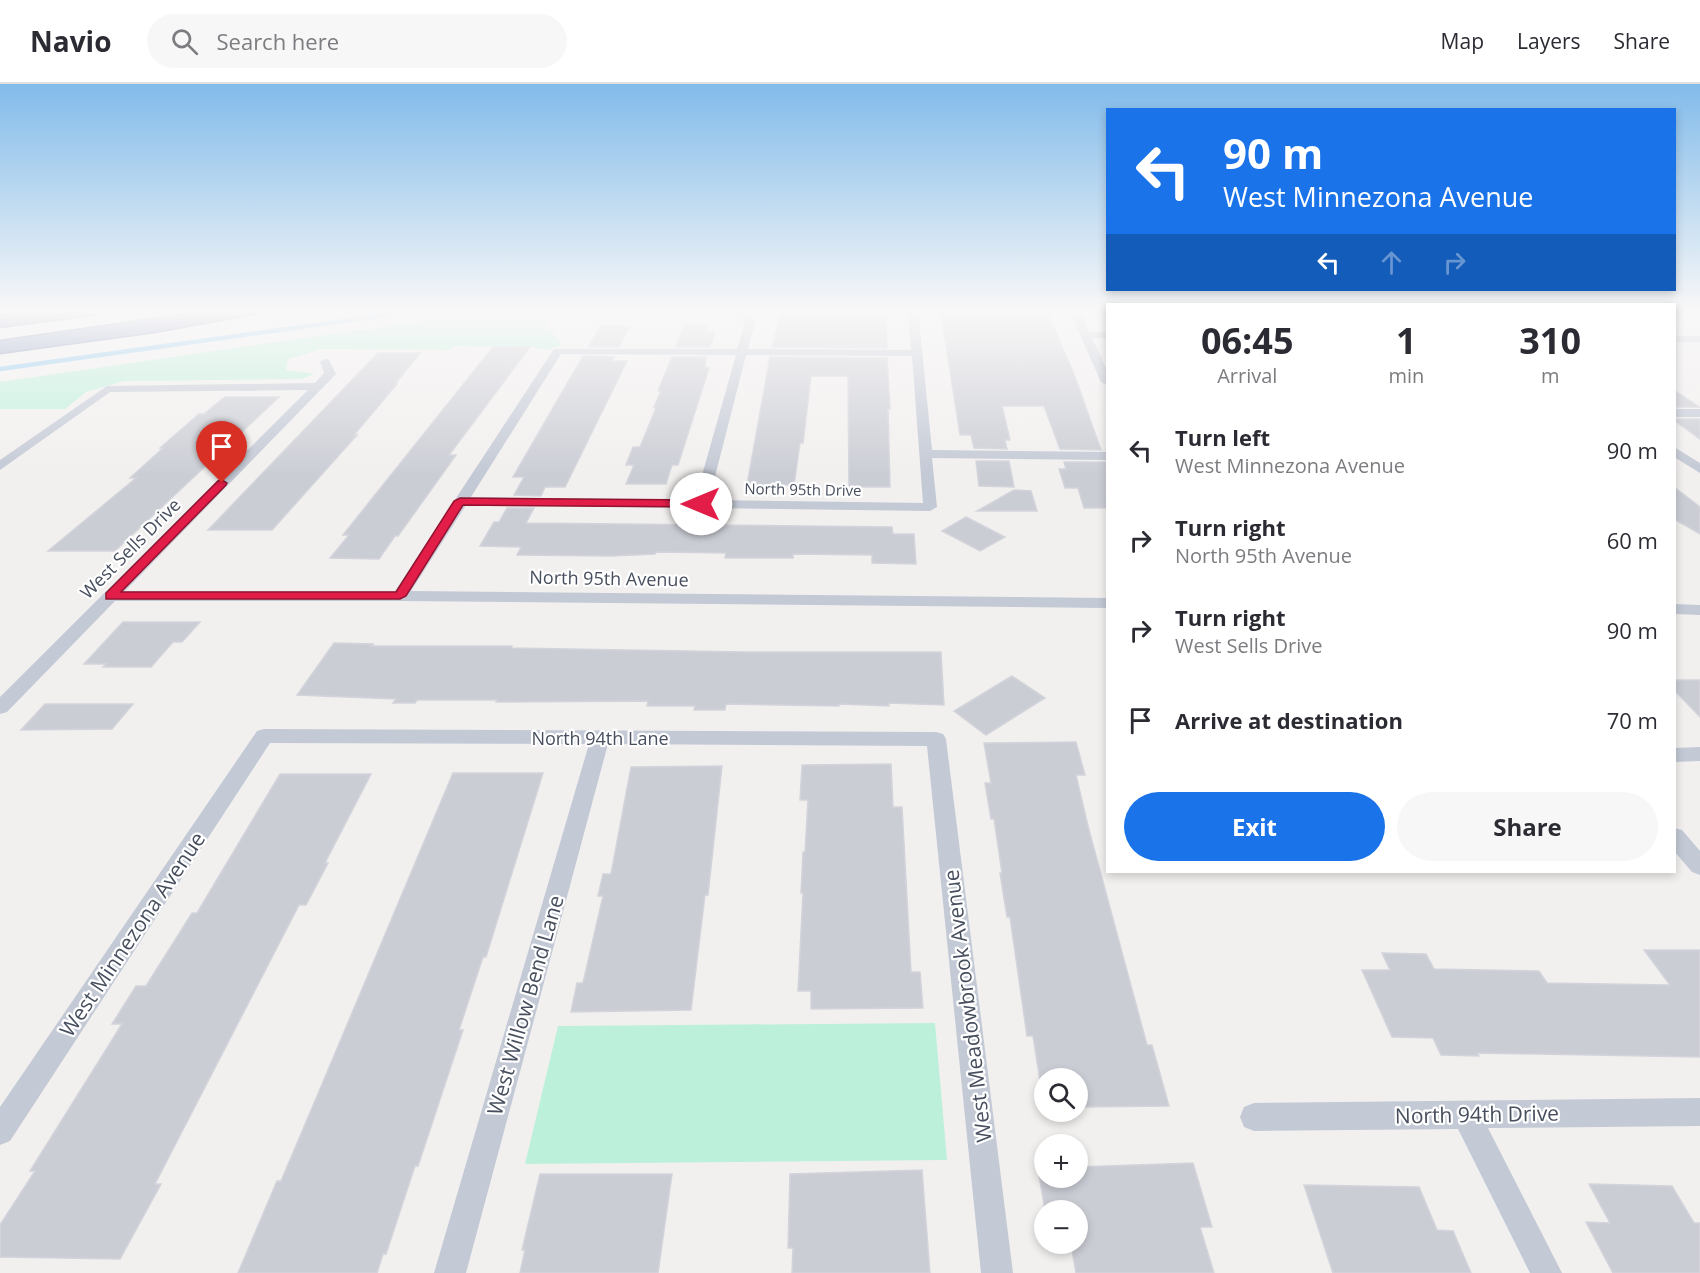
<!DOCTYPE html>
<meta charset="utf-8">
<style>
:root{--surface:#fff;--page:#f7f7f7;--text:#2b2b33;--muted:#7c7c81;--line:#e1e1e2;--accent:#1a73e8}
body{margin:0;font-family:"Open Sans",sans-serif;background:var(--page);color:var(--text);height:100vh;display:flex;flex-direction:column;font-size:22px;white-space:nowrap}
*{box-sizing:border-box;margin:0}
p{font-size:20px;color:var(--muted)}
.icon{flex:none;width:33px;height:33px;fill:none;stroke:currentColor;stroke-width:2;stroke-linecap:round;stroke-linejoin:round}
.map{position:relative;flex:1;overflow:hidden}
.details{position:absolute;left:1106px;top:219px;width:570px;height:570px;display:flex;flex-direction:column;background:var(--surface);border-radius:0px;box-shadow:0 3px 9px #0003}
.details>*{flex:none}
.hud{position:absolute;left:1106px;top:24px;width:570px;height:183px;border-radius:0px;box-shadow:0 3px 9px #0003;background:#1a73e8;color:#fff;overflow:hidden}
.tools{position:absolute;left:1034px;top:984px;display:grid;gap:12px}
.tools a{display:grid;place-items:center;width:54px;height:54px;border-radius:50%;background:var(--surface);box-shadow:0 3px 9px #0003;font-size:30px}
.pin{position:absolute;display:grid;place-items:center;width:51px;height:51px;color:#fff;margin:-62px -26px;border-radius:50% 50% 50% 0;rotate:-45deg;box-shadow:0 0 6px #0007}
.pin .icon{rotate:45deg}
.me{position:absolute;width:66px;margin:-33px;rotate:270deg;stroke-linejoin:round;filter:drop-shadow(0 0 4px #0008)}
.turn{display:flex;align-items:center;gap:21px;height:126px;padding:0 18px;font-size:27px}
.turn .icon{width:78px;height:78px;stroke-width:2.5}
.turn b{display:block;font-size:42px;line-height:51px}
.lanes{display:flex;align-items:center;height:57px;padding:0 18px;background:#0003;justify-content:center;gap:30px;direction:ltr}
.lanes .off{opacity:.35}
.eta{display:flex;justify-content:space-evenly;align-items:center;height:102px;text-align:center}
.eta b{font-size:36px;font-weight:700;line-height:42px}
.action{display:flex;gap:12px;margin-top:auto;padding:12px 18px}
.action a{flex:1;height:69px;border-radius:36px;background:var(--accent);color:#fff;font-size:24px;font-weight:700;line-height:69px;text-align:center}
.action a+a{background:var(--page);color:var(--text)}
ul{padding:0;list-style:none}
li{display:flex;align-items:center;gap:18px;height:90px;padding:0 18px}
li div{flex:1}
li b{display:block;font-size:22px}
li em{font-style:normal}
header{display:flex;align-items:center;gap:36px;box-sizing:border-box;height:84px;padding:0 30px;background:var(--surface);border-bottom:2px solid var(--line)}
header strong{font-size:28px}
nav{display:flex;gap:33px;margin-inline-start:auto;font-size:21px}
.search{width:420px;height:54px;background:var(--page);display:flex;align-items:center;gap:15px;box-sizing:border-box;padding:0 21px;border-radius:33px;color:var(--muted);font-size:22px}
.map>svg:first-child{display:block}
.green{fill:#bdf0da}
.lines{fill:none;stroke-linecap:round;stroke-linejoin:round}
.stream{stroke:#8ac6ee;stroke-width:4.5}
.building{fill:#cbcdd5;stroke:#d3d4db;stroke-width:1.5}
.highway-casing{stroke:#7282ab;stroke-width:3}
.street{fill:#c3c9d5;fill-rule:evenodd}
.highway{fill:#8697bf;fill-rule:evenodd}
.route{fill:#e11d48;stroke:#92132f;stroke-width:1.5}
.labels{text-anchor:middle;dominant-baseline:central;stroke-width:4.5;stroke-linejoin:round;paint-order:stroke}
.far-street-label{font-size:15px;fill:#474f5e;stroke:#fff}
.street-label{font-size:18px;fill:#474f5e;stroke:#fff}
.near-street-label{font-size:21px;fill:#474f5e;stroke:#fff}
</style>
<header>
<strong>Navio</strong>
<div class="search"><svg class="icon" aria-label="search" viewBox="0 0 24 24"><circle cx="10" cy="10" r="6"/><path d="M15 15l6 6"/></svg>Search here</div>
<nav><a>Map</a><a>Layers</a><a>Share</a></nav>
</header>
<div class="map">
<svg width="1700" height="1189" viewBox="0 0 1700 1189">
<rect width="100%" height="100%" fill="#f2f0ef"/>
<!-- green -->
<g class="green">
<polygon points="497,226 644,226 639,234 567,234 545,237 561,261 546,266 533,263 454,262 451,266 321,265 288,275 286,286 315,290 301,295 124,297 86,308 65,325 0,325 0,298"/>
<polygon points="935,939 947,1076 525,1080 558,942"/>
</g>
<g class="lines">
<!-- stream -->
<polyline class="stream" points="0,285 422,226"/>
</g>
<!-- building -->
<g class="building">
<polygon points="791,226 879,226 879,229 886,229 887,264 772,263 781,229 790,229"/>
<polygon points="949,226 1042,226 1043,230 1048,230 1074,290 1101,366 1060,365 1044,322 1002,322 1010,356 1005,356 1007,365 974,364 971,351 960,351 941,229 950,229"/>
<polygon points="685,240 708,240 705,248 715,248 710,263 676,263"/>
<polygon points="601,242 630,242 619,263 588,263"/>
<polygon points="493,263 530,263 449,371 456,371 398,452 395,452 379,475 330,474 349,451 343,451"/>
<polygon points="378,269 420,269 395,300 397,300 354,351 357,351 272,446 208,446"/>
<polygon points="583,272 614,273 612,277 627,277 565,403 545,403 541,412 514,411 524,393 513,393"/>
<polygon points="672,273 706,273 705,284 709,284 678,381 672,381 666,400 626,400 634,381 626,381 633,363 640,363 656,324 654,323 661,307 658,307"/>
<polygon points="770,273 887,274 890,325 888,325 890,403 849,403 848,292 811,292 803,359 800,359 794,401 747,401"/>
<polygon points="1674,306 1699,323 1674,323"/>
<polygon points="225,313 279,313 115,467 48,467 136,394 130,394 163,364 160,364 199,330 204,330"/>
<polygon points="1674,335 1700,335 1700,355 1674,336"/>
<polygon points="976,377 1009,377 1014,403 979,402"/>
<polygon points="1064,378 1106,378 1107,424 1084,424 1078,404 1065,404 1059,385 1066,385"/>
<polygon points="1674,403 1700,423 1700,450 1674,435"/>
<polygon points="1014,406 1031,407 1037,427 977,427"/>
<polygon points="507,424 534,424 526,439 892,443 893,450 914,450 916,480 872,479 872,471 793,470 793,474 725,474 726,469 656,468 655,470 611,472 517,471 521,463 480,462 494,438 499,438"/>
<polygon points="966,433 1005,453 980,467 942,447"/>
<polygon points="123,538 200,538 182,558 173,558 151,583 103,583 106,580 84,580"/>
<polygon points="334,559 373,560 371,562 512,562 511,564 747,568 941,568 944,621 889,619 889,622 839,620 839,622 726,620 725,626 694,626 695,622 647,622 648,617 496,618 497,616 417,616 415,619 393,619 396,615 297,611"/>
<polygon points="1012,592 1045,614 986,651 954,627"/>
<polygon points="1674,596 1700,596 1700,633 1674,606"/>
<polygon points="45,620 133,620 112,645 21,646"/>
<polygon points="1076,658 1085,691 1076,691 1088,742 1147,961 1152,961 1169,1022 1077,1023 1077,994 1044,994 1044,1023 1033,952 1027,952 1010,833 1007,833 1000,789 1002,789 994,735 991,735 985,699 991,699 984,659"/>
<polygon points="891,680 893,723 902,723 911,888 920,888 923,924 811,925 811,907 798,907 803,809 801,809 803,768 805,768 808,716 800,716 802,681"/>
<polygon points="722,682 708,811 705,811 691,926 571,928 577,899 583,899 603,812 598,812 603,790 611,790 631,683"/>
<polygon points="453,689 543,689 486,873 483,873 459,946 463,946 418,1082 415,1082 386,1170 383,1170 377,1189 238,1189 277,1097 281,1097 320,1005"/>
<polygon points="280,690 371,690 325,779 328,779 306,821 299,821 155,1100 161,1100 120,1175 0,1173 0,1141 35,1087 30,1087 122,940 112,940 136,902 146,902 192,829 197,829"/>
<polygon points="1644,866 1700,866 1700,973 1477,969 1479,972 1441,971 1433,954 1392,953 1362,886 1390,886 1382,869 1426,870 1434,885 1539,887 1547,899 1670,901"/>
<polygon points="1193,1079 1212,1143 1200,1143 1214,1189 1076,1189 1071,1160 1077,1160 1077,1126 1045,1126 1038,1085 1044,1084 1044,1094 1077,1094 1077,1083"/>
<polygon points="922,1086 930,1189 792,1189 793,1164 788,1164 790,1090"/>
<polygon points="540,1090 672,1090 658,1189 520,1189 525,1166 522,1166"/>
<polygon points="1589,1100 1672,1102 1694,1139 1700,1139 1700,1189 1613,1189 1586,1138 1610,1139"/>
<polygon points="1304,1101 1419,1103 1437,1146 1453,1147 1471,1189 1333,1189"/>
</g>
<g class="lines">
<defs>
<g id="highway">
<polygon points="46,226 99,226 96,230 90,231 0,243 0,231"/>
<polygon points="216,226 257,226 254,230 248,231 154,248 0,269 0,257"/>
</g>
</defs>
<!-- highway casing -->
<use href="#highway" class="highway-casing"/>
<!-- street -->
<g class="street">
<path d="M 734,226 L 740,226 L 755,238 L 748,265 L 911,266 L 908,226 L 918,226 L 932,366 L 1107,368 L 1107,376 L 932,374 L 937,423 L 930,427 L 466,421 L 411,507 L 1107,514 L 1107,524 L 400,517 L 115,517 L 7,628 L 0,630 L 0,613 L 308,306 L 110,308 L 0,386 L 0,376 L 107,302 L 315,299 L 324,289 L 320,278 L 325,275 L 329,276 L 336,290 L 125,507 L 395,507 L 554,265 L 737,265 L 745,239 L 734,230 ZM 561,270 L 736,271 L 695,416 L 471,413 ZM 746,271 L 912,272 L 923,419 L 709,416 Z"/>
<polygon points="1069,226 1079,226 1089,248 1107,248 1107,254 1092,254 1107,286 1107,301 1101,298"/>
<rect x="1674" y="252" width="26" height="6"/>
<rect x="1674" y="325" width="26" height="8"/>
<polygon points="1674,363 1700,379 1700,389 1674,373"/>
<polygon points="1674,520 1700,521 1700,531 1674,530"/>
<polygon points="264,645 936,648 943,650 946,655 1013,1189 981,1189 927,662 608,660 466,1189 434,1189 589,660 270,659 10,1057 0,1061 0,1023 257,647"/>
<polygon points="1700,663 1700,677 1674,678 1674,664"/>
<polygon points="1674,744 1682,746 1700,767 1700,791 1692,788 1674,767"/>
<polygon points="1700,1014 1700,1042 1488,1044 1562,1189 1530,1189 1458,1045 1254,1047 1244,1043 1240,1033 1244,1023 1254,1019"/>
</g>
<!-- highway -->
<use href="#highway" class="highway"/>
</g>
<!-- sky -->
<linearGradient id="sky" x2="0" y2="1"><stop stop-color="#82bbea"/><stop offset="0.58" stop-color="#f9f8f8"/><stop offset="1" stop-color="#f9f8f8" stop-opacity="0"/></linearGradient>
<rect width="1700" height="392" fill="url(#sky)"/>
<!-- route -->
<polygon class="route" points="222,396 227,399 226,401 121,508 396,508 454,417 460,414 701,416 706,420 701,423 463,421 406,512 400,515 106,515 106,509 218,397"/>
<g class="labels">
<!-- far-street labels -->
<g class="far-street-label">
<text transform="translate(803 405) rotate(1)">North 95th Drive</text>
</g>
<!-- street labels -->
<g class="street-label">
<text transform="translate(130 464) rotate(-45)">West Sells Drive</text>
<text transform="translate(609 494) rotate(1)">North 95th Avenue</text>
<text x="600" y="654">North 94th Lane</text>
</g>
<!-- near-street labels -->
<g class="near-street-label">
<text transform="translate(132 850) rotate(-56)">West Minnezona Avenue</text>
<text transform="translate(525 921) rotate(-74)">West Willow Bend Lane</text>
<text transform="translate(967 922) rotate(-97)">West Meadowbrook Avenue</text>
<text transform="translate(1477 1030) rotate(-1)">North 94th Drive</text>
</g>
</g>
</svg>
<div class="tools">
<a><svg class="icon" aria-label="search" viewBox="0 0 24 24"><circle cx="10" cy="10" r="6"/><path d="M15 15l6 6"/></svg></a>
<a>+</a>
<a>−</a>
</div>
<div class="pin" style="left:222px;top:399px;background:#d93025"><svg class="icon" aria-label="arrive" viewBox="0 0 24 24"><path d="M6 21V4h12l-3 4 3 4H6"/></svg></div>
<svg class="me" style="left:701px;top:420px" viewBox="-20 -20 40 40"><circle r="19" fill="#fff"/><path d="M0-13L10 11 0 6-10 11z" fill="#e11d48"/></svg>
<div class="hud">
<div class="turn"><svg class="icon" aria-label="left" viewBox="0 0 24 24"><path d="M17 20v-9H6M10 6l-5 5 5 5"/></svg><div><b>90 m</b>West Minnezona Avenue</div></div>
<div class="lanes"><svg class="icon" aria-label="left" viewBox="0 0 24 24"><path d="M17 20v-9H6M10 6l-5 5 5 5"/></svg><svg class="icon off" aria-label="ahead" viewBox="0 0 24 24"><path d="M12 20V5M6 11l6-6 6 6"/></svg><svg class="icon off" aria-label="right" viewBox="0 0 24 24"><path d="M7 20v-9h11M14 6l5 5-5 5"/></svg></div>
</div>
<section class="details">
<div class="eta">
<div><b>06:45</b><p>Arrival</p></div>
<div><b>1</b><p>min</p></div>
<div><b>310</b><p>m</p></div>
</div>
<ul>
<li><svg class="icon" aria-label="left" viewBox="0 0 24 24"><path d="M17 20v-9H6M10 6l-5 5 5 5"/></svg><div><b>Turn left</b><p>West Minnezona Avenue</p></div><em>90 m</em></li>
<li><svg class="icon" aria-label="right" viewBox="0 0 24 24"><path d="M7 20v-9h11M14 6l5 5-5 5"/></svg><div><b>Turn right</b><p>North 95th Avenue</p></div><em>60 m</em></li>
<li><svg class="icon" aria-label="right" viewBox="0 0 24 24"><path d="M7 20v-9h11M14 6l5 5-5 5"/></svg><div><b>Turn right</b><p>West Sells Drive</p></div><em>90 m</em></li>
<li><svg class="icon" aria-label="arrive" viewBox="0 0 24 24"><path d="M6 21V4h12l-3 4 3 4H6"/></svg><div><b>Arrive at destination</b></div><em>70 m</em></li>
</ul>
<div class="action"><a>Exit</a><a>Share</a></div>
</section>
</div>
